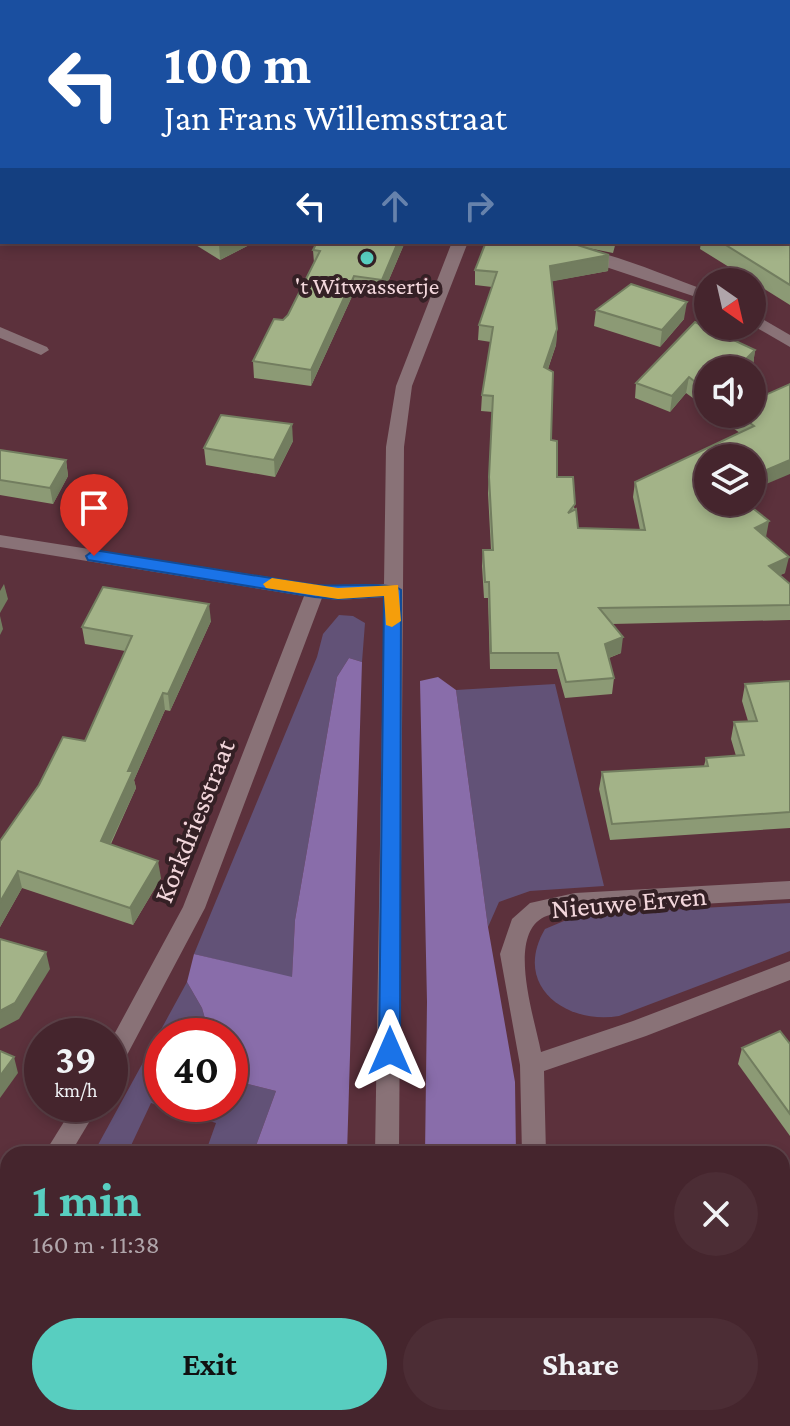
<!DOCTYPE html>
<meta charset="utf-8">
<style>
:root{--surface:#45252d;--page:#4c2d35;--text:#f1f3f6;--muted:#b0a5aa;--line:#5d4249;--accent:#58cec0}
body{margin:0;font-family:"Crimson Pro",serif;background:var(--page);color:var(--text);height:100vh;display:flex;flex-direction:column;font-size:30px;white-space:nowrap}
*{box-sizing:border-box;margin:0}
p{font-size:26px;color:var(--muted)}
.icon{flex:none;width:44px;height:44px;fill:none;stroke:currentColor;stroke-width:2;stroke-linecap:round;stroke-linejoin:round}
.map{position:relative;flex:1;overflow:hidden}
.panel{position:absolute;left:0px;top:1146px;width:790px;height:280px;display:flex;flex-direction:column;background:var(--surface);border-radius:24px 24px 0 0;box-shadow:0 4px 12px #0003,0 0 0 2px var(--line)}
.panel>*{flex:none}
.guide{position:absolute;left:0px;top:0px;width:790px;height:244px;box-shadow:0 4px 12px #0003,0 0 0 2px var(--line);background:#1a4fa0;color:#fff;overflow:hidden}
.needle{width:52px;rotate:146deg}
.fabs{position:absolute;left:694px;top:268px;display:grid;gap:16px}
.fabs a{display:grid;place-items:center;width:72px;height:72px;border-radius:50%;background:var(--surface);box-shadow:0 4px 12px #0003,0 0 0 2px var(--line);font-size:40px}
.speed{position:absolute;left:24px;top:1018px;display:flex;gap:16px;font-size:40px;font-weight:700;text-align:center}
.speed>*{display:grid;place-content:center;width:104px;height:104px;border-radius:50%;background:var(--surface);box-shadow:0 4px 12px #0003,0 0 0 2px var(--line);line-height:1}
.speed small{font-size:20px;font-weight:400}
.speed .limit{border:12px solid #d22;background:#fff;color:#111}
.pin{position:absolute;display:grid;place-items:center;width:68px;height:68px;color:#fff;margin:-82px -34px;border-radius:50% 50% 50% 0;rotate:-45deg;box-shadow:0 0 8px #0007}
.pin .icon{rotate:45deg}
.me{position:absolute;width:88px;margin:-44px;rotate:0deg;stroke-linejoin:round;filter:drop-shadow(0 0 6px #0008)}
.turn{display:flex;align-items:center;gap:28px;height:168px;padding:0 32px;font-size:36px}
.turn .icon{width:104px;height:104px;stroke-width:2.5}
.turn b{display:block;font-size:56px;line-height:68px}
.lanes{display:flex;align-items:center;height:76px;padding:0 32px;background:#0003;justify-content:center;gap:40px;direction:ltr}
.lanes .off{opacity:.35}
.round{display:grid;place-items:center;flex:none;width:84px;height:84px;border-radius:42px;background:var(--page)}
.overview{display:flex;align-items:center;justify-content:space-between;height:136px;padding:0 32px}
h1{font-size:48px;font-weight:700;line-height:60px;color:var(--accent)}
.cta{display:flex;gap:16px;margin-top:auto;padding:16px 32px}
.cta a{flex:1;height:92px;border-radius:48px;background:var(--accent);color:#111;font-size:32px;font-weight:700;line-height:92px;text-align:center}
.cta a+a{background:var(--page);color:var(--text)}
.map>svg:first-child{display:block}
.green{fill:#625277}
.forest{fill:#896daa}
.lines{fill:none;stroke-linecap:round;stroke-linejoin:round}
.minor{fill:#897277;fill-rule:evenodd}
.wall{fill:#8c9a75}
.shaded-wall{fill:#727d5f}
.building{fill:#a3b388;stroke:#727d5f;stroke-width:2}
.route{fill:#1a73e8;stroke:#114b97;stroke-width:2}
.slow{fill:#f59e0b}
.poi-dot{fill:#58cec0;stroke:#342025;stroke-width:3}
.labels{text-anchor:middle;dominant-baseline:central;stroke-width:8;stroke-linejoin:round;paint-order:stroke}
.far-poi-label{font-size:24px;fill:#f2d6db;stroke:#342025}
.street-label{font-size:28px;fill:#f2d6db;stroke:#342025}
</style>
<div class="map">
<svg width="790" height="1426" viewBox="0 0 790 1426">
<rect width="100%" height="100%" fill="#5c313c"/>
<!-- green -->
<g class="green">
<polygon points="339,615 353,616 365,623 362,662 349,658 337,677 295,920 292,978 194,954 317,657 323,634"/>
<polygon points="555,684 604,886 530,891 499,902 488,927 456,690"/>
<path d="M 790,903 L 790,951 L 619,1016 C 565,1025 512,985 545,929 L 578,915 Z"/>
<polygon points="187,982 202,1008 210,1036 162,1036 162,1104 230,1104 230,1071 236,1081 276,1091 253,1154 205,1154 216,1123 151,1103 127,1154 93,1154"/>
<polygon points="8,1282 8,1407 0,1424 0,1294"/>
</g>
<!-- forest -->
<g class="forest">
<polygon points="349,658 362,662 347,1154 253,1154 276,1091 236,1081 230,1071 230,1036 210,1036 202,1008 187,982 194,954 292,977 295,920 337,677"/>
<polygon points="438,677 456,690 488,927 515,1082 516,1154 425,1154 427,1002 420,681"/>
<polygon points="156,1418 289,1418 287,1426 153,1426"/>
<polygon points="389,1418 517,1418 515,1426 387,1426"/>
</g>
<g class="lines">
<!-- minor -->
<g class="minor">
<polygon points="178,0 190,0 191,2 179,2"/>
<polygon points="452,242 468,242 412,386 404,447 399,1154 375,1154 384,597 338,600 322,598 205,908 118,1072 110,1075 110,1042 183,907 304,596 0,547 0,535 338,588 384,584 386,447 396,386"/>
<path d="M 531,242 C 591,242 652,271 708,291 L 708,301 Z"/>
<polygon points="752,313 790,335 790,347 752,325"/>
<polygon points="0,327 47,347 49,350 41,355 0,338"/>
<path d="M 790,881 L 790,899 L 575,911 C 566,913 552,913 544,917 C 506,936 535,1019 541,1052 L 633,1021 L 790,961 L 790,980 L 646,1036 L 544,1071 L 546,1154 L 522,1154 L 520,1065 L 500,954 L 512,919 L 530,903 L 575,893 Z"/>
<polygon points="75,1104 100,1104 70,1154 44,1154"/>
<polygon points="8,1218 8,1252 0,1255 0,1221"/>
<polygon points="330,1418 358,1418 356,1426 328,1426"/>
<polygon points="523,1418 551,1418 550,1426 522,1426"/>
</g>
</g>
<!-- wall -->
<g class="wall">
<polygon points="700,0 790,0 790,20 788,19 788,2 707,2"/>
<polygon points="0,44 2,45 2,94 0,93"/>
<polygon points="790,206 790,305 700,249 701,242 788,242"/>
<polygon points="191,242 255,242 220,260"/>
<polygon points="405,242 382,296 354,292 311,386 254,378 253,361 288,315 314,263 313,250"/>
<polygon points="486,242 616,242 613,253 583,247 609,255 608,271 552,281 557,329 556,345 548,369 551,440 557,477 575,509 578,528 640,530 633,497 635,482 740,433 730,426 732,414 752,414 790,474 708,458 766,537 785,573 780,575 790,584 790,620 612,624 621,653 609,658 614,678 612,694 565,698 557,669 490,669 488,598 484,598 482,566 483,550 491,550 488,493 493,412 481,411 482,395 491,342 478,340 479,325 492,287 475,285 475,270"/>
<polygon points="596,310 684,319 660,347 594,326"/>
<polygon points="695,322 755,350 753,365 747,370 708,370 708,409 686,393 670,412 635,398 636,383"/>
<polygon points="293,441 275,477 206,465 204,448"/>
<polygon points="0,450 66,460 68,476 53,504 0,495"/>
<polygon points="211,621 170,711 165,710 134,780 136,788 111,844 161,878 133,925 22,888 0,927 0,841 85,741 125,651 85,644 82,627"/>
<polygon points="790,681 790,828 610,840 599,789 602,772 704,766 706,758 736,756 731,739 734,722 748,721 742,701 745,684"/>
<polygon points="790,1044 790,1136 738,1064 742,1048"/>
</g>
<!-- shaded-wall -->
<g class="shaded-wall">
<polygon points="790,141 790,156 788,157 788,143"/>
<polygon points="223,242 255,242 220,260 219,244"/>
<polygon points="398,242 405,242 382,296 382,280"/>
<polygon points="609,255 608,271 549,282 550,266"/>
<polygon points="354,276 354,292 311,386 311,370"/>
<polygon points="687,302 684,319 660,347 662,330"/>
<polygon points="557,329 556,345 543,383 544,367"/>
<polygon points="755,350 753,365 747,370 735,370"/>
<polygon points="689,377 686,393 670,412 672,396"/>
<polygon points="292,424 293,441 275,477 274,460"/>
<polygon points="66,460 68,476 53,504 50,488"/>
<polygon points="790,460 790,474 752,490 752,476"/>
<polygon points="769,521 766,537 755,528"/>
<polygon points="789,557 785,573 766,582 769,566"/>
<polygon points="4,584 8,599 0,613 0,591"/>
<polygon points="209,604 211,621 170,711 168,694"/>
<polygon points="0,616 3,629 0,635"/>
<polygon points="623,637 621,653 603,660 605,644"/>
<polygon points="163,693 165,710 134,780 136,788 104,857 101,841 128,771"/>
<polygon points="158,861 161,878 133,925 130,908"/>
<polygon points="18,871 22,888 0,927 0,902"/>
<polygon points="46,952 50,969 19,1019 0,1029 0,1011"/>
<polygon points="14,1057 18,1073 0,1098 0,1076"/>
</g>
<!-- building -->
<g class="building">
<polygon points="236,0 276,0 277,2 237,2"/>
<polygon points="434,0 506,0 505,2 433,2"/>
<polygon points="615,0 678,0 678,2 614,2"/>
<polygon points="772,0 790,0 790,5 788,5 788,2 779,2"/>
<polygon points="0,44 2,45 2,79 0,78"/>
<polygon points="788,99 790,100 790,141 788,143"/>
<polygon points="788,205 790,206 790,285 721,242 788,242"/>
<polygon points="317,242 398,242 382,280 354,276 311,370 253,361 274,319 283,320 288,315 320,251 313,250"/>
<polygon points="486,242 568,242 609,255 550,266 557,329 544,367 553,372 551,440 557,441 557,477 573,477 575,504 568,513 576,509 578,528 645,530 635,482 754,426 738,414 752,414 752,401 790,384 790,460 752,476 752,458 708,458 708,502 745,502 769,521 755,528 789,557 769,566 790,584 790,605 599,608 623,637 605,644 614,678 566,682 558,653 491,653 489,582 485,582 483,550 493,550 489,477 493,396 482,395 493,327 479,325 497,272 475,270"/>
<polygon points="631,284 687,302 662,330 596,310"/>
<polygon points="695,322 755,350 735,370 708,370 708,392 689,377 672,396 636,383"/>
<polygon points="221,415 292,424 274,460 204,448"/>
<polygon points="0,450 66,460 50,488 0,480"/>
<polygon points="103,587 209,604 168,694 163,693 128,771 133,771 101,841 158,861 130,908 18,871 0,902 0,841 39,785 63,737 85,741 132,636 82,627"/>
<polygon points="790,681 790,812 612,824 602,772 708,766 706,758 744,755 734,722 757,721 745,684"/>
<polygon points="0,939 46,952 15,1003 0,1011"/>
<polygon points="780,1031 790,1044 790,1114 742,1048"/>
<polygon points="0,1051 14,1057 0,1076"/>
</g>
<!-- route -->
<path class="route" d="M 94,550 L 315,585 C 333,587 393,581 401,590 L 400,1051 L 397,1058 L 390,1060 L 382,1058 L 379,1051 L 384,596 L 338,599 L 315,597 L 88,560 L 86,556 Z"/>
<!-- slow -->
<polygon class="slow" points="272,578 338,588 398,585 401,621 392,627 386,625 384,596 338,599 266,588 263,584"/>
<!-- markers -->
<circle class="poi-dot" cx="367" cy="258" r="8"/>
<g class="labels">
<!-- far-poi labels -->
<g class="far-poi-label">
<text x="367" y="285">'t Witwassertje</text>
</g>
<!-- street labels -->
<g class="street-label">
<text transform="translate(194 821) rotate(-68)">Korkdriesstraat</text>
<text transform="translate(629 902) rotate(-5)">Nieuwe Erven</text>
</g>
</g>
</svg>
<div class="fabs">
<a><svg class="needle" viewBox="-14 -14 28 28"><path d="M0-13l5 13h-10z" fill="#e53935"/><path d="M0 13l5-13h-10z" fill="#b0a5aa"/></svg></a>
<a><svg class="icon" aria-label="sound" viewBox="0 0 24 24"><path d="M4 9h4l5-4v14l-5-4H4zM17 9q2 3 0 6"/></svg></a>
<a><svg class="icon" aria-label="layers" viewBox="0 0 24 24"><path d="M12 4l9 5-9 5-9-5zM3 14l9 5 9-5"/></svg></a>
</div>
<div class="speed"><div>39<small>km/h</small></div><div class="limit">40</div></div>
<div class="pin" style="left:94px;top:556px;background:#d93025"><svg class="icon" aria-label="arrive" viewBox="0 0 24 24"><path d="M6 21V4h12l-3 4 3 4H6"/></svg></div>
<svg class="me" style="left:390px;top:1051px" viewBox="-20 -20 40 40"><path d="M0-17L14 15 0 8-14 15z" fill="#1a73e8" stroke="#fff" stroke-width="4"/></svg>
<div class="guide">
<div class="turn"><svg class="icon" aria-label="left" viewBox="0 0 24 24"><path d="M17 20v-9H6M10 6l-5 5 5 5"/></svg><div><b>100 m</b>Jan Frans Willemsstraat</div></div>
<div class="lanes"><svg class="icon" aria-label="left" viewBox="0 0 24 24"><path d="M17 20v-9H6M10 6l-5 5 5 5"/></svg><svg class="icon off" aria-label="ahead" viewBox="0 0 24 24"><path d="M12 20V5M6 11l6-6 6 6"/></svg><svg class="icon off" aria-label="right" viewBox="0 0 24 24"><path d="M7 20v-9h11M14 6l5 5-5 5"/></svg></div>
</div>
<section class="panel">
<div class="overview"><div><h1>1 min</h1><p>160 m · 11:38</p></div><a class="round"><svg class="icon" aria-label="close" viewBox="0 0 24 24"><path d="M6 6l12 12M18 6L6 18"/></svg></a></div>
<div class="cta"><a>Exit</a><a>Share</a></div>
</section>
</div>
